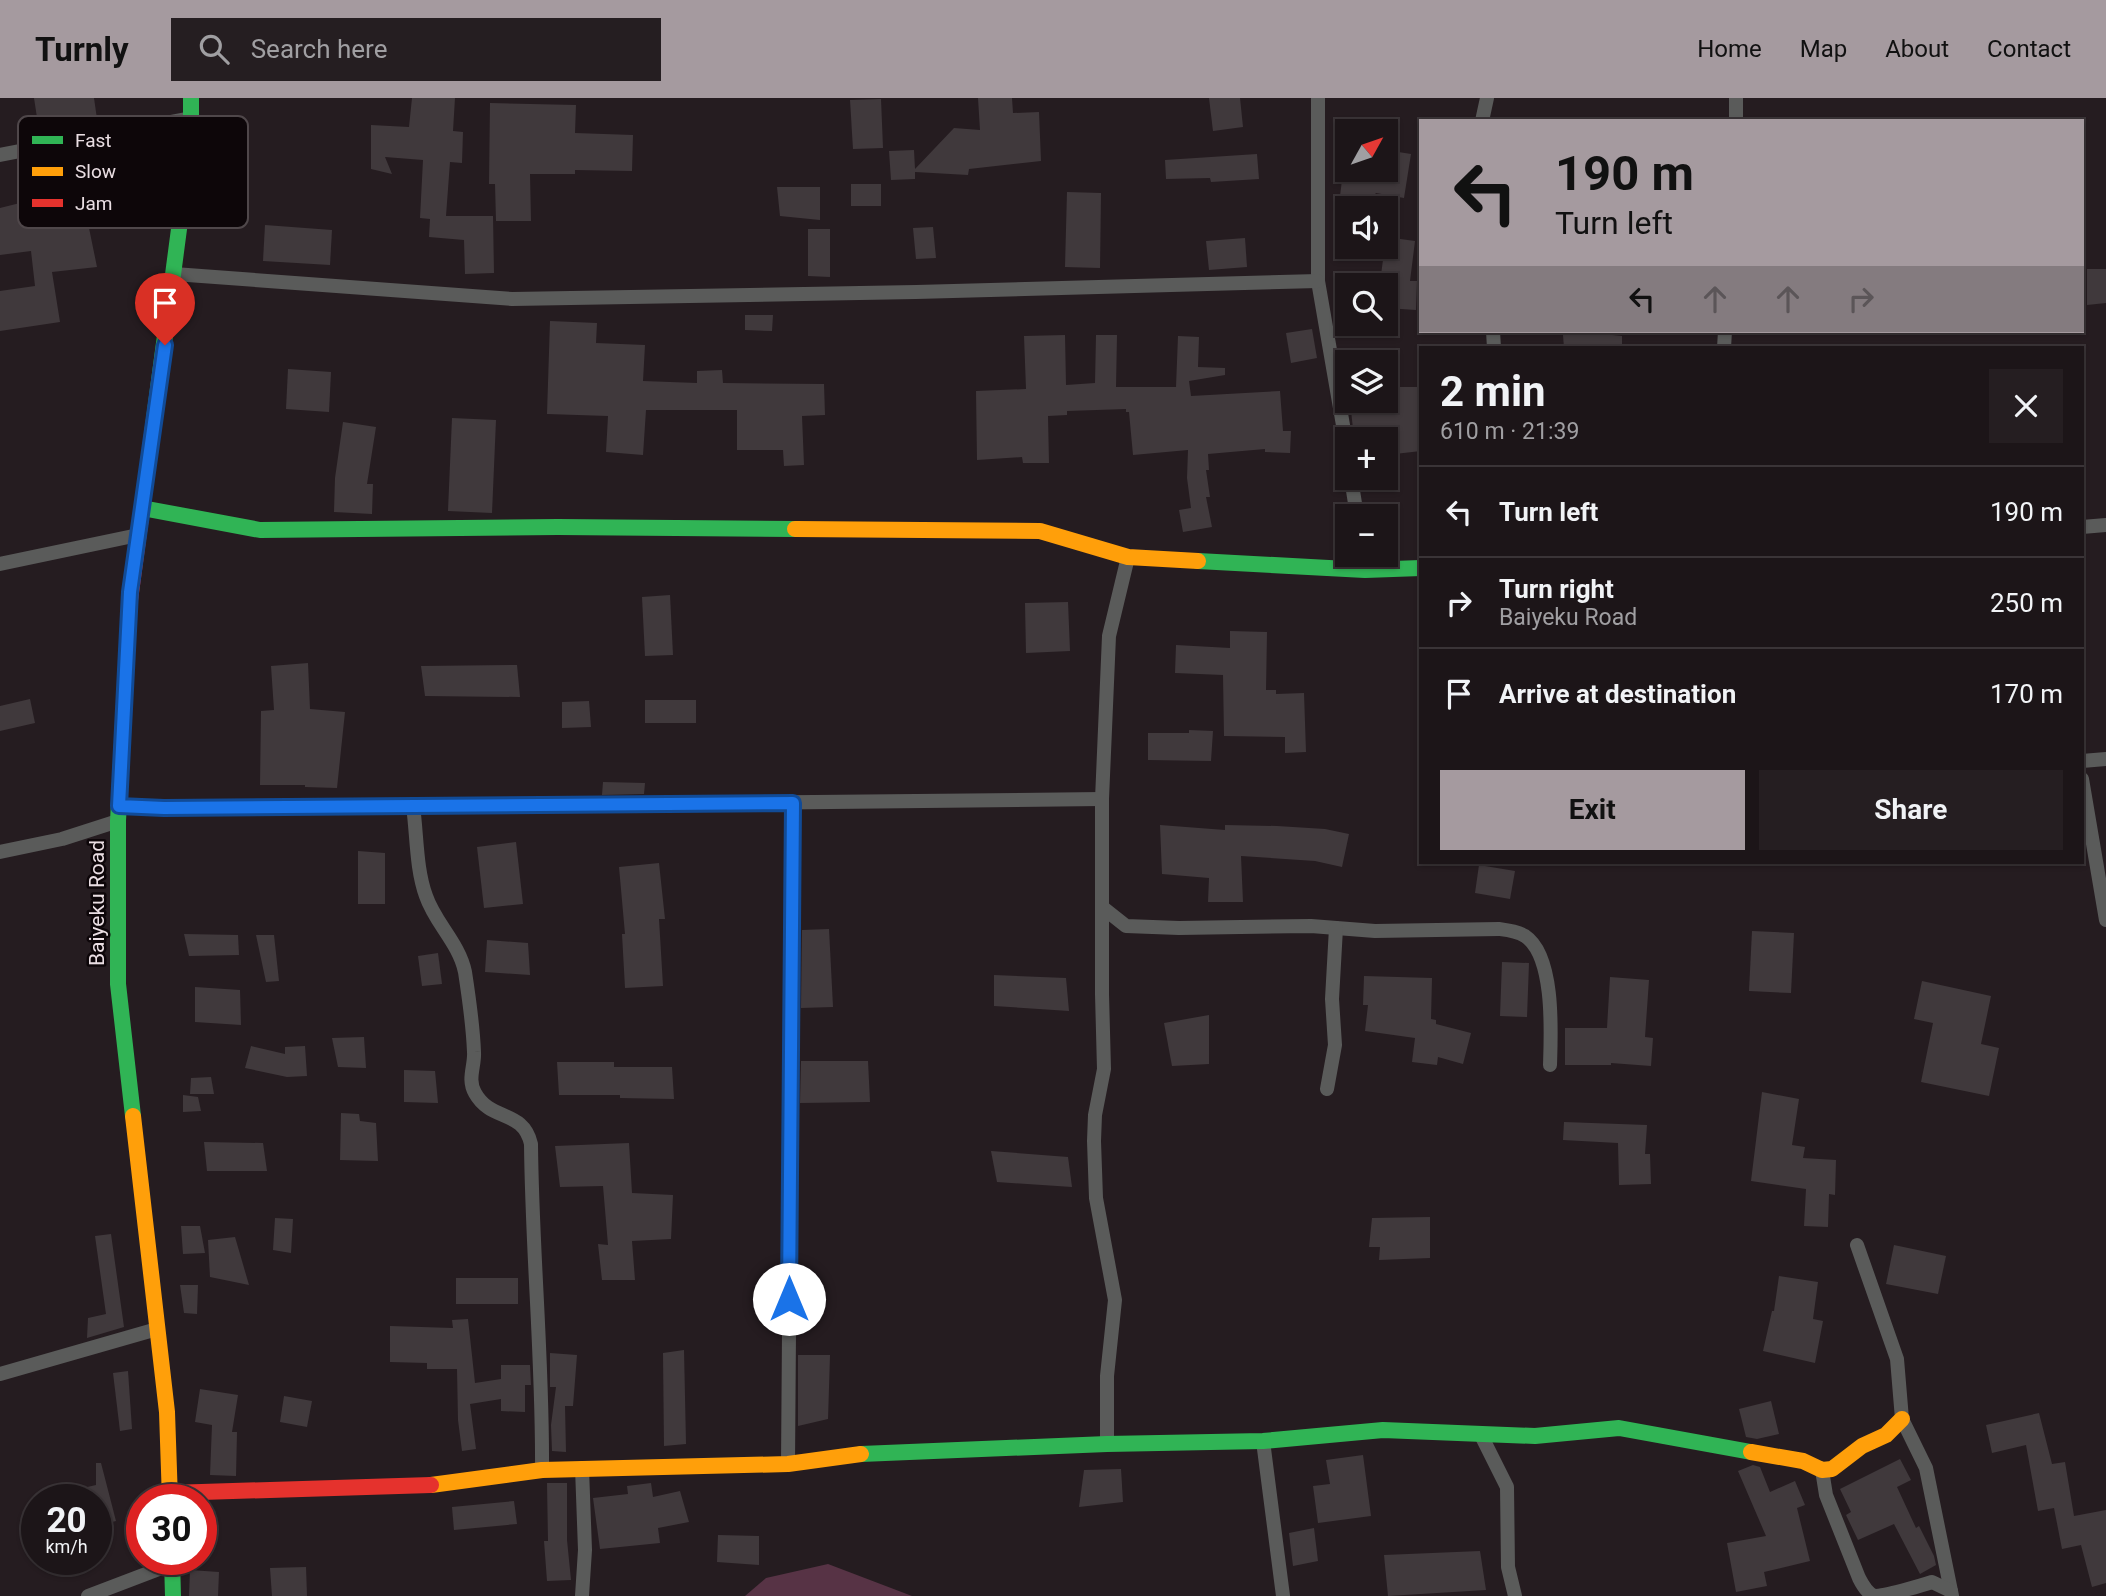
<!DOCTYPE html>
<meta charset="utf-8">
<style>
:root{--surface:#1c1518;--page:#251e21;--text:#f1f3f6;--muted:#a09fa2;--line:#3a3437;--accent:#a59a9f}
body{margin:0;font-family:Roboto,sans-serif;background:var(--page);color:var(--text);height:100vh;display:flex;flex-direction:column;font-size:26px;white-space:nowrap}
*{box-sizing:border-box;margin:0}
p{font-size:23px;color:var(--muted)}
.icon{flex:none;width:38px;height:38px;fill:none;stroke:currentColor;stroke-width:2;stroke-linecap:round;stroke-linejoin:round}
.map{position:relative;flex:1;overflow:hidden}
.sheet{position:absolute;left:1419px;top:248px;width:665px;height:518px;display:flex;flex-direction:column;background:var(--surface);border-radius:0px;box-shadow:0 2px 5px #0004,0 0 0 2px var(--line)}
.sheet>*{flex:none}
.hud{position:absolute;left:1419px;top:21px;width:665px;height:214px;border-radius:0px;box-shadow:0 2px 5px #0004,0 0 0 2px var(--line);background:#a59a9f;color:#111;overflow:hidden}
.needle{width:46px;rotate:50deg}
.buttons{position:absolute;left:1335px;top:21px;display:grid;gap:14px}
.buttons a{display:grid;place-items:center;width:63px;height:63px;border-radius:0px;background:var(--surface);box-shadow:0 2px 5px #0004,0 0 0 2px var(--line);font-size:35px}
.speed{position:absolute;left:21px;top:1386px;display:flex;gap:14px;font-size:35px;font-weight:700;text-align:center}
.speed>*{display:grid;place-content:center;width:91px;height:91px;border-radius:50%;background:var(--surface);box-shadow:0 2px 5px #0004,0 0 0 2px var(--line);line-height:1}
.speed small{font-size:18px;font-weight:400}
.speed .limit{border:10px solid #d22;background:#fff;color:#111}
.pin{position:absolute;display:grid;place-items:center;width:60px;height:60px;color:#fff;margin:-72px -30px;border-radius:50% 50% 50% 0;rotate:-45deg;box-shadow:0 0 7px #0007}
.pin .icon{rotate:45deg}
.me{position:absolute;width:77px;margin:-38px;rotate:0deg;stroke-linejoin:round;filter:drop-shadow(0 0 5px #0008)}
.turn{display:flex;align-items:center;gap:24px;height:147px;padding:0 21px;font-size:32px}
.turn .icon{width:91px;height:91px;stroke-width:2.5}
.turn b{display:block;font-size:49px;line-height:60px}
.lanes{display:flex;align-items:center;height:66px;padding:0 21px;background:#0003;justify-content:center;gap:35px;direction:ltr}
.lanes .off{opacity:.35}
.round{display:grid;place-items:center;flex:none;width:74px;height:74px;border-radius:0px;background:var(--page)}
.overview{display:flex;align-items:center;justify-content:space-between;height:119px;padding:0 21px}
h1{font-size:42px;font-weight:700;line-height:52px}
.primary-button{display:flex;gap:14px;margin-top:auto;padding:14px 21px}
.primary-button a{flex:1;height:80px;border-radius:0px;background:var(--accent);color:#111;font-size:28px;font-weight:700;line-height:80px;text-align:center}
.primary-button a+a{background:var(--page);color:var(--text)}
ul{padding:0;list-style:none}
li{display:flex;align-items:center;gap:21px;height:91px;padding:0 21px;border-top:2px solid var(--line)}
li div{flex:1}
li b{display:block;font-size:26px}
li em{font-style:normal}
header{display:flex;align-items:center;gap:42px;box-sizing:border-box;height:98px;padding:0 35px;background:var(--accent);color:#111}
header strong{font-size:33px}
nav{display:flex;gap:38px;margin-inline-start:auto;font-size:24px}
.search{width:490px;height:63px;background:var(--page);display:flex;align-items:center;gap:18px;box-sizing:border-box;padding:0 24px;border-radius:0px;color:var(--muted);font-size:26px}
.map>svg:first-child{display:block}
.green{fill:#573345}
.building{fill:#40393c}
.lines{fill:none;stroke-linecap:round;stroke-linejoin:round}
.street{stroke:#5a5b5a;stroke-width:14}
.fast{stroke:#30b455;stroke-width:16}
.slow{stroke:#ff9f0a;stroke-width:16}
.jam{stroke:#e5322d;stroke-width:16}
.route-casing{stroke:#114b97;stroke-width:18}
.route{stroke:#1a73e8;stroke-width:12}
.labels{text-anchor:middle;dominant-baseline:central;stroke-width:5;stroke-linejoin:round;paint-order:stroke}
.street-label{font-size:21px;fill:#eadee3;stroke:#0d0609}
.key{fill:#0d0609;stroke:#4f474a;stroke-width:2}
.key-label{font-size:19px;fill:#eadee3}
</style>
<header>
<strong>Turnly</strong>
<div class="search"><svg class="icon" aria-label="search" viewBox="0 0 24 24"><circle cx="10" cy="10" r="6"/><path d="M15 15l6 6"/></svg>Search here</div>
<nav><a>Home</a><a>Map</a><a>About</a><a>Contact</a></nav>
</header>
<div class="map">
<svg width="2106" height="1498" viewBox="0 0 2106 1498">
<rect width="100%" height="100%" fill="#251c20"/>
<!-- green -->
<polygon class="green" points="828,1466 912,1498 745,1498 766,1480"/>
<!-- building -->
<g class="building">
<polygon points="34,0 94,0 98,28 40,39"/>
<polygon points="412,0 455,0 453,33 463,34 462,65 450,64 446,118 493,118 494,175 465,176 464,142 429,139 430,121 420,120 423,62 385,59 392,76 371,71 371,27 409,29"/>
<polygon points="978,0 1012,0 1013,15 1039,14 1041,63 969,71 968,77 915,74 915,81 891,82 889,53 914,52 915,71 954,30 980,32"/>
<polygon points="1209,0 1240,0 1243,29 1213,33"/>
<polygon points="881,1 883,50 853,51 850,2"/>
<polygon points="490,5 576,7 575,35 633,37 632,73 575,72 575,76 530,76 531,123 496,123 495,86 489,86"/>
<polygon points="1386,52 1411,56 1404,100 1376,95 1369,103 1340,98 1343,74 1371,79 1371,72 1386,72"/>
<polygon points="1257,56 1259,81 1211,84 1210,80 1166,81 1165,62"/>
<polygon points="56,78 60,96 81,91 97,169 52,174 60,224 0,233 0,193 35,188 31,153 0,157 0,110 44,99 40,81"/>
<rect x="851" y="86" width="30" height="22"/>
<polygon points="777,89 820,89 820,122 780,118"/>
<polygon points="1067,94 1101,95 1100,170 1065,169"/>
<polygon points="265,127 332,132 330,167 263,163"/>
<polygon points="933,129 936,160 916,161 913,130"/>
<polygon points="808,131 830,131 830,179 808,178"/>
<polygon points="1386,139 1415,143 1410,183 1417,183 1416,212 1386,210 1386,187 1337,187 1338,173 1381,177"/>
<polygon points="1245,140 1247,169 1209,172 1206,143"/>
<polygon points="2087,171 2106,171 2106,205 2087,207"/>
<polygon points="745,217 773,217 772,233 745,232"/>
<polygon points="550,223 597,225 596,245 645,247 643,283 697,285 697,273 722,272 723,285 824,286 825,317 802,318 804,367 784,368 783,352 737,352 737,312 646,312 643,357 606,354 608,318 547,316"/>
<polygon points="1312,231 1317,260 1291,265 1286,235"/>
<polygon points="1594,235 1622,238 1622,250 1564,250 1563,237"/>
<polygon points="1065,237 1066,287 1095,285 1096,237 1117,237 1116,289 1176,289 1178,238 1199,239 1198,269 1225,270 1225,277 1189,283 1191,298 1280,293 1283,333 1291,333 1290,355 1265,354 1265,351 1208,356 1209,372 1206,372 1210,399 1206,399 1212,429 1183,434 1179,412 1191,410 1187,380 1188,352 1133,357 1129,314 1126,314 1126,311 1067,313 1067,317 1048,318 1049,365 1023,365 1022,359 977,362 976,293 1026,291 1024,238"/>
<polygon points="288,271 331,274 329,314 286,311"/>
<polygon points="1398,289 1421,289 1421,353 1386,357 1386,341 1364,341 1363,330 1353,331 1350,303 1398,303"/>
<polygon points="452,320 496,322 492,415 448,413"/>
<polygon points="343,324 376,329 367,386 373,386 372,416 334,414 335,380"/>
<polygon points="670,497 673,557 645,558 642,499"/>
<polygon points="1068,504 1070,553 1026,555 1025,505"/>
<polygon points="1230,533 1267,534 1266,592 1276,592 1276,596 1304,595 1306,654 1285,655 1285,639 1224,638 1223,577 1175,575 1176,547 1230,550"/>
<polygon points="308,565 310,611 345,614 337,690 305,689 305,687 260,687 261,613 274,612 271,568"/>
<polygon points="517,567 520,599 425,598 421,568"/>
<polygon points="30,601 35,625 0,633 0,608"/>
<rect x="645" y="602" width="51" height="23"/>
<polygon points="589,603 591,629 562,630 562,604"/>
<polygon points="1189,632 1213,633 1211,663 1148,662 1148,635 1189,635"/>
<polygon points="603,684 645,685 644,696 602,697"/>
<polygon points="1160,727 1225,732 1225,727 1277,728 1325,731 1349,736 1342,769 1315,763 1241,758 1243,804 1208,804 1209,780 1162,776"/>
<polygon points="516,744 523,806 484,810 477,749"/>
<polygon points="358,753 385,755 385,806 358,806"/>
<polygon points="659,765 665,821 659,821 663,888 625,890 622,836 625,836 619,769"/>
<polygon points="1479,767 1515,773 1510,801 1475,795"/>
<polygon points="829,831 833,909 801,910 802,832"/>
<polygon points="1752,833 1794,835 1791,895 1749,893"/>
<polygon points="184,836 238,837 239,857 189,858"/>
<polygon points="256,837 274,837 279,883 266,884"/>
<polygon points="487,842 528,845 530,877 485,874"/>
<polygon points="438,855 442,886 422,888 418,858"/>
<polygon points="1502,864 1529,865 1527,919 1500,918"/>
<polygon points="994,877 1066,880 1069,913 994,908"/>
<polygon points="1364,878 1432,880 1431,921 1436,922 1436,926 1471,935 1463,966 1438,959 1437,967 1412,964 1415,940 1365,933 1368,907 1363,907"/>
<polygon points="1610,879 1649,882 1645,939 1653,940 1651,968 1611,965 1611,967 1565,967 1565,930 1607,930"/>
<polygon points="1922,883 1991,898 1981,946 1999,950 1989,998 1921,984 1933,925 1914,921"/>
<polygon points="195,889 240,892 241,927 195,924"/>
<polygon points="1209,917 1209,966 1172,968 1164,925"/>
<polygon points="364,939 366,970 338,969 332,940"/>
<polygon points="251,948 285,956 285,949 305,948 307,978 287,979 245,970"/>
<polygon points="801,963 868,963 870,1004 800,1005"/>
<polygon points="557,964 614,964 614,969 672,969 674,1001 620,1000 620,997 559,997"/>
<polygon points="404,972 435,973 438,1005 404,1004"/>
<polygon points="211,979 214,996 190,996 191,980"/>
<polygon points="1762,994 1799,1001 1792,1047 1805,1049 1803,1060 1836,1062 1835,1097 1829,1096 1828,1129 1804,1128 1806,1091 1751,1083"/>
<polygon points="183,997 198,999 201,1013 183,1014"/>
<polygon points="341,1015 359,1016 360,1023 376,1025 378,1063 340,1062"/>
<polygon points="1564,1024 1647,1027 1645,1056 1650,1056 1651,1086 1619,1087 1618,1045 1563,1042"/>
<polygon points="204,1044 263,1045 267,1073 207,1073"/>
<polygon points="629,1045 632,1095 673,1097 671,1141 632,1143 635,1182 602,1182 598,1146 608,1147 603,1088 560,1089 555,1048"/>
<polygon points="991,1053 1068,1059 1072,1089 997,1084"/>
<polygon points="1430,1119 1430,1160 1379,1162 1380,1149 1369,1149 1372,1120"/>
<polygon points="275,1120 293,1121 291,1155 273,1152"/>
<polygon points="181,1128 200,1128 205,1155 183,1156"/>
<polygon points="111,1136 124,1229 87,1240 88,1220 106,1216 95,1138"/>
<polygon points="235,1139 249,1187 210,1179 208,1142"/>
<polygon points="1894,1147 1946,1158 1938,1196 1886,1186"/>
<polygon points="1779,1178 1818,1184 1813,1221 1823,1223 1815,1265 1763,1253 1772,1213 1774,1213"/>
<rect x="456" y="1180" width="62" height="26"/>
<polygon points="180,1187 198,1187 197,1216 184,1215"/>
<polygon points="468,1221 475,1285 501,1281 501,1267 530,1267 531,1287 525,1287 525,1314 501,1313 501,1301 470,1306 476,1351 462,1353 458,1322 457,1271 427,1271 427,1265 390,1264 390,1228 453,1230 452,1222"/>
<polygon points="684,1252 686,1346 664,1348 663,1255"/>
<polygon points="550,1255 577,1257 573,1308 565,1308 566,1354 552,1353 551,1327 556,1289 550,1289"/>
<polygon points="798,1257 830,1257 828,1321 798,1328"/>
<polygon points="128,1273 132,1331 120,1333 113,1275"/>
<polygon points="200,1291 238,1297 232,1334 237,1334 236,1378 210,1377 212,1327 195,1324"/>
<polygon points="284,1298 312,1303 307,1329 280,1324"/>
<polygon points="1771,1303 1779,1336 1757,1341 1746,1339 1739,1311"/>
<polygon points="2039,1315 2052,1366 2065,1364 2074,1418 2106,1412 2106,1485 2092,1489 2081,1447 2062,1451 2054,1410 2038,1413 2026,1347 1992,1355 1986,1327"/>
<polygon points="1363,1357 1371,1418 1318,1425 1313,1388 1330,1386 1326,1362"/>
<polygon points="1900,1361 1911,1382 1897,1389 1916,1430 1919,1428 1934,1458 1936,1467 1920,1476 1894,1426 1858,1442 1846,1417 1851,1414 1840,1391"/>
<polygon points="96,1365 101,1365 116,1423 96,1428 96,1402 57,1402 57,1396 96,1387"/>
<polygon points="1753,1367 1760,1369 1770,1394 1795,1383 1805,1407 1797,1410 1810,1463 1764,1474 1767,1488 1736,1494 1727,1445 1766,1438 1738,1373"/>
<polygon points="1121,1371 1123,1404 1079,1409 1084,1372"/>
<polygon points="547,1385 567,1385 567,1442 571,1482 547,1483 544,1443 548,1443"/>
<polygon points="651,1385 653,1399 680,1393 689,1424 658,1430 660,1445 600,1451 593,1400 628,1396 627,1388"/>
<polygon points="514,1403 517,1426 454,1432 452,1409"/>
<polygon points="1314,1430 1318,1463 1293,1468 1289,1435"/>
<polygon points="718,1437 759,1438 759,1467 717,1464"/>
<polygon points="1480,1453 1486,1492 1388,1498 1384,1457"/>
<polygon points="306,1469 307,1498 272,1498 270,1470"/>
<polygon points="190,1472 219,1474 218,1498 189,1498"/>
</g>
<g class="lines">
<!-- street -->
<g class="street">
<polyline points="1318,0 1318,183 1348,356"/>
<polyline points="1482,23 1487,0"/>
<polyline points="1736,23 1736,0"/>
<polyline points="0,57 191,20"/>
<polyline points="174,176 512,201 916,194 1318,183"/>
<polyline points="1493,233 1494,250"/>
<polyline points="1724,250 1725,233"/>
<polyline points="1351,380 1357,418"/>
<polyline points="2082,429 2106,427"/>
<polyline points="1363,457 1365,472"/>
<polyline points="0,466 138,437"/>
<polyline points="2082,663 2106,661"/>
<polyline points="2082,681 2106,822"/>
<polyline points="119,708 164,711 1102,701"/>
<path d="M 413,708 C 417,737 416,771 426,798 C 435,825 459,845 465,874 C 469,900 473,928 474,954 C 475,968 467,981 475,995 C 491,1024 523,1011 531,1046 C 532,1155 543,1263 542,1372"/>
<polyline points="0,754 62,741 118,723"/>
<path d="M 1102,809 L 1126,828 L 1179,830 L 1311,828 L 1375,833 L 1499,831 C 1507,832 1517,833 1525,838 C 1555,858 1551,935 1550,967"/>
<polyline points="1327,991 1335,947 1332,901 1336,830"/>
<polyline points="1857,1147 1897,1261 1902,1321 1926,1370 1952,1498"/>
<polyline points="0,1276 157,1231"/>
<polyline points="1481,1337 1507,1389 1508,1469 1515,1498"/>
<polyline points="1263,1343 1283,1498"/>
<polyline points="1107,1346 1107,1278 1115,1202 1096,1100 1094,1043 1095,1017 1104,971 1102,896 1102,701 1109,538 1128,459"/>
<polyline points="788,1366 793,705"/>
<polyline points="582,1370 585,1452 582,1498"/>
<path d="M 1822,1372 L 1826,1397 L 1859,1480 C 1862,1486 1867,1495 1874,1498 C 1885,1498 1920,1488 1932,1484 L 1951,1493"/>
<polyline points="88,1498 172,1466"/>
</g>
<!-- fast -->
<g class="fast">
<polyline points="152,336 191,40 191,0"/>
<polyline points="142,410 260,432 558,429 795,431"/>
<polyline points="1198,463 1365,472 1421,470"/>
<polyline points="129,510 118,723 118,886 133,1018"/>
<polyline points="861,1356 1107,1346 1263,1343 1383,1332 1535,1338 1619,1330 1751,1354"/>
<polyline points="172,1461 173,1498"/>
</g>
<!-- slow -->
<g class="slow">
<polyline points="795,431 1040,433 1128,459 1198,463"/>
<polyline points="133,1018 167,1314 170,1402"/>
<polyline points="1751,1354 1803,1363 1822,1372 1832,1371 1862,1348 1886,1337 1902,1321"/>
<polyline points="431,1387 542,1372 788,1366 861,1356"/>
</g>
<!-- jam -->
<g class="jam">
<polyline points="129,510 152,336"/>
<polyline points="170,1395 431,1387"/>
</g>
</g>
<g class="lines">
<defs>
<polyline id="route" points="165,247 130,494 119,708 164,710 793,705 789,1201"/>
</defs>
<!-- route casing -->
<use href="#route" class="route-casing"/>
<!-- route -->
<use href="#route" class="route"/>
</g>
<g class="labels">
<!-- street labels -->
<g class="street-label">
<text transform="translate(97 805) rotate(-90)">Baiyeku Road</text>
</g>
</g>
<!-- legend -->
<rect x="18" y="18" width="230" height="112" rx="10" class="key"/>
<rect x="32" y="38" width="31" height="8" fill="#30b455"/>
<rect x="32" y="69" width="31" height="9" fill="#ff9f0a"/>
<rect x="32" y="101" width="31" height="8" fill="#e5322d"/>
<g class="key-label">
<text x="75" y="49">Fast</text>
<text x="75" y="80">Slow</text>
<text x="75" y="112">Jam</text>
</g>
</svg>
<div class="buttons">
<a><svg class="needle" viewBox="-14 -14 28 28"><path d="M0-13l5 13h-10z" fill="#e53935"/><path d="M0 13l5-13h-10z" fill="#a09fa2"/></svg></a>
<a><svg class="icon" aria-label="sound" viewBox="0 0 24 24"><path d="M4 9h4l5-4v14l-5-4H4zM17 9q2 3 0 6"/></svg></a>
<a><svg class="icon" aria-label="search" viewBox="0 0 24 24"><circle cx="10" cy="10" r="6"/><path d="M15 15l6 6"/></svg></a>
<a><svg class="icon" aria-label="layers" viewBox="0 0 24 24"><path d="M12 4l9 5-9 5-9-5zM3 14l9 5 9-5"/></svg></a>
<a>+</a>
<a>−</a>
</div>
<div class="speed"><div>20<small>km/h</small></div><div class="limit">30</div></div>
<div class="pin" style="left:165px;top:247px;background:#d93025"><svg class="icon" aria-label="arrive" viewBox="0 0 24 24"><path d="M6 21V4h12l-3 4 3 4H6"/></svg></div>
<svg class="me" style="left:789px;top:1201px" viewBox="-20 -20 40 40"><circle r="19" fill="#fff"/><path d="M0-13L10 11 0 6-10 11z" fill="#1a73e8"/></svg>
<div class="hud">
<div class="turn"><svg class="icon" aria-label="left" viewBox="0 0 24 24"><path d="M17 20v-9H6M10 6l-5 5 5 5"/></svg><div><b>190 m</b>Turn left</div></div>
<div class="lanes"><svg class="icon" aria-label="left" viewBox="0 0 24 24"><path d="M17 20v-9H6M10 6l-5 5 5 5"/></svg><svg class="icon off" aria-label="ahead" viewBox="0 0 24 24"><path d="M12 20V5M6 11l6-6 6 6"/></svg><svg class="icon off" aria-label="ahead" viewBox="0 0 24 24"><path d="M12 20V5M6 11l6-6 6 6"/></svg><svg class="icon off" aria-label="right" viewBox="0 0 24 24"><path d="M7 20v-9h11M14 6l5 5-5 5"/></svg></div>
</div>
<section class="sheet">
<div class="overview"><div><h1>2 min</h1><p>610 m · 21:39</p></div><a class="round"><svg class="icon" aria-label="close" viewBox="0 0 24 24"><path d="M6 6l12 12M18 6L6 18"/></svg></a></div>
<ul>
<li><svg class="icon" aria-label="left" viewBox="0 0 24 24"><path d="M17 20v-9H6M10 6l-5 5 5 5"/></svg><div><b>Turn left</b></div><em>190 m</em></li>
<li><svg class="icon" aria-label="right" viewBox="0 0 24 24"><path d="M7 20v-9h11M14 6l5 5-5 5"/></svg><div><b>Turn right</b><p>Baiyeku Road</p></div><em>250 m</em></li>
<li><svg class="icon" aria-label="arrive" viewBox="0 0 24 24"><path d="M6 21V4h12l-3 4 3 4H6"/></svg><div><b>Arrive at destination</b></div><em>170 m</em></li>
</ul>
<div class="primary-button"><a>Exit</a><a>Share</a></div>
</section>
</div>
